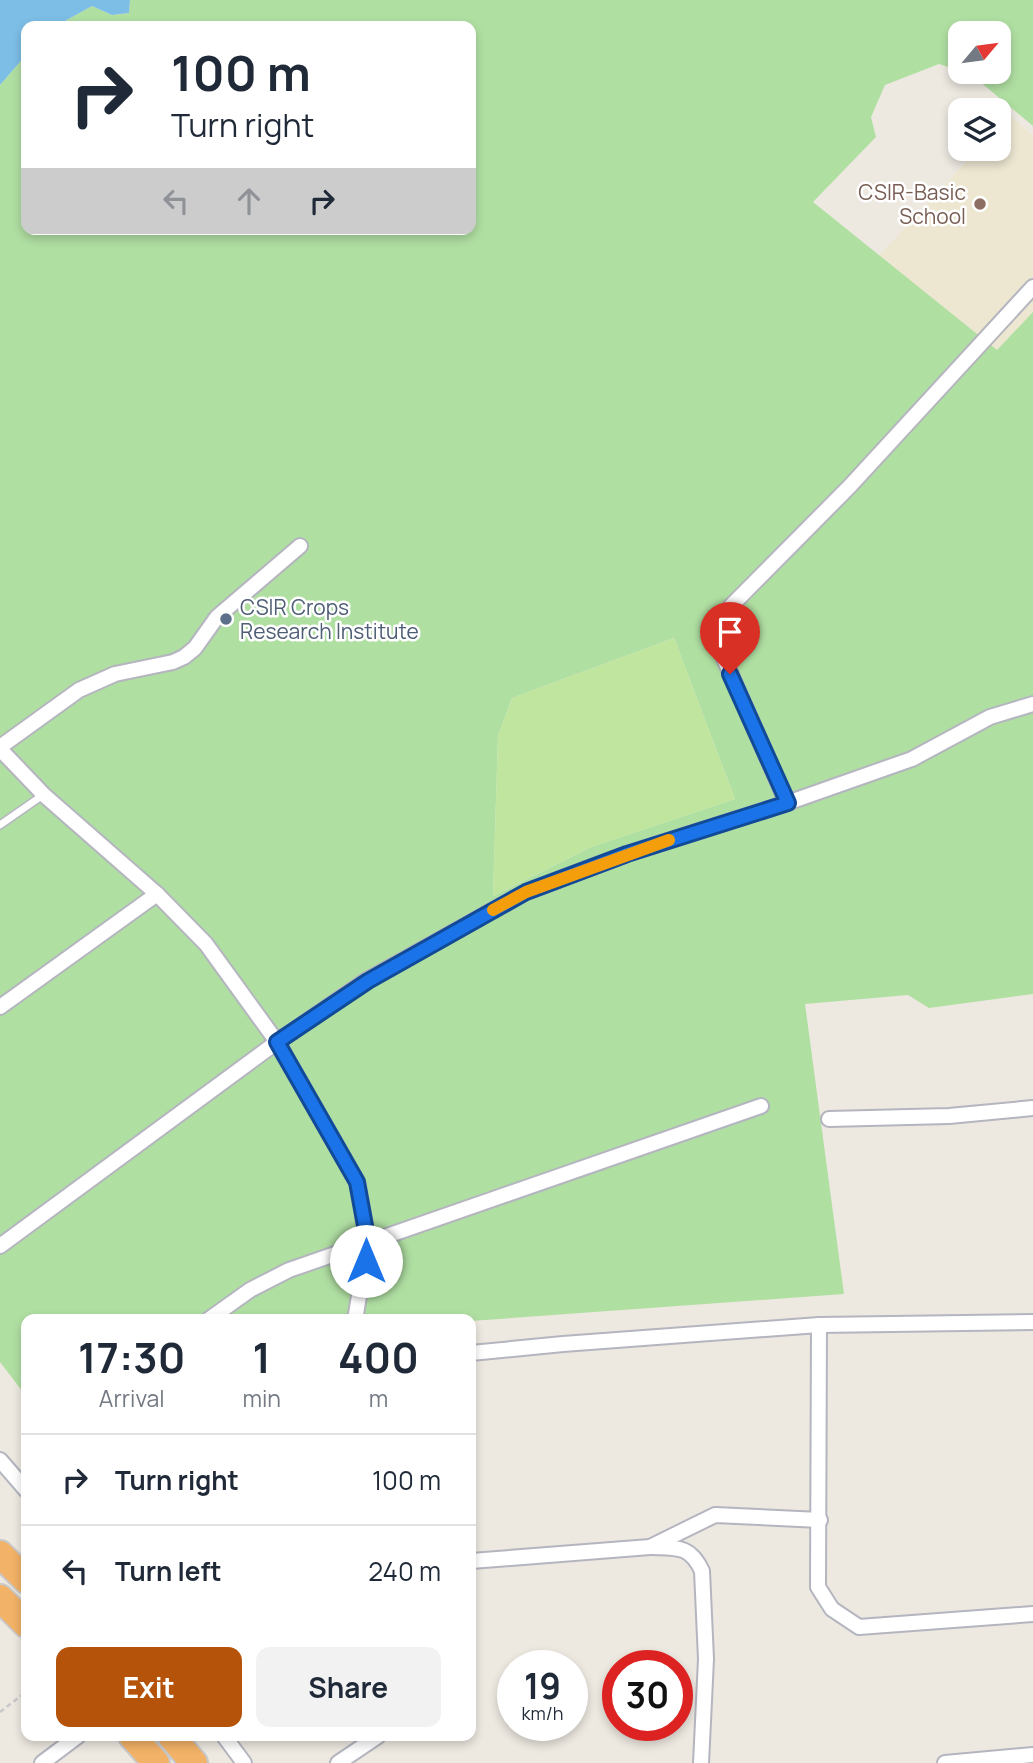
<!DOCTYPE html>
<style>
:root{--surface:#fff;--page:#f2f2f3;--text:#1f2937;--muted:#747a83;--line:#e0e1e3;--accent:#b45309}
body{margin:0;font-family:Manrope,sans-serif;background:var(--page);color:var(--text);height:100vh;display:flex;flex-direction:column;font-size:26px;white-space:nowrap}
*{box-sizing:border-box;margin:0}
p{font-size:23px;color:var(--muted)}
.icon{flex:none;width:38px;height:38px;fill:none;stroke:currentColor;stroke-width:2;stroke-linecap:round;stroke-linejoin:round}
.map{position:relative;flex:1;overflow:hidden}
.side{position:absolute;left:21px;top:1314px;width:455px;height:427px;display:flex;flex-direction:column;background:var(--surface);border-radius:14px;box-shadow:0 4px 10px #0003}
.side>*{flex:none}
.hud{position:absolute;left:21px;top:21px;width:455px;height:214px;border-radius:14px;box-shadow:0 4px 10px #0003;background:#fff;color:var(--text);overflow:hidden}
.needle{width:46px;rotate:61deg}
.controls{position:absolute;left:948px;top:21px;display:grid;gap:14px}
.controls a{display:grid;place-items:center;width:63px;height:63px;border-radius:14px;background:var(--surface);box-shadow:0 4px 10px #0003;font-size:35px}
.speed{position:absolute;left:497px;top:1650px;display:flex;gap:14px;font-size:35px;font-weight:700;text-align:center}
.speed>*{display:grid;place-content:center;width:91px;height:91px;border-radius:50%;background:var(--surface);box-shadow:0 4px 10px #0003;line-height:1}
.speed small{font-size:18px;font-weight:400}
.speed .limit{border:10px solid #d22;background:#fff;color:#111}
.pin{position:absolute;display:grid;place-items:center;width:60px;height:60px;color:#fff;margin:-72px -30px;border-radius:50% 50% 50% 0;rotate:-45deg;box-shadow:0 0 7px #0007}
.pin .icon{rotate:45deg}
.me{position:absolute;width:77px;margin:-38px;rotate:0deg;stroke-linejoin:round;filter:drop-shadow(0 0 5px #0008)}
.turn{display:flex;align-items:center;gap:24px;height:147px;padding:0 35px;font-size:32px}
.turn .icon{width:91px;height:91px;stroke-width:2.5}
.turn b{display:block;font-size:49px;line-height:60px}
.lanes{display:flex;align-items:center;height:66px;padding:0 35px;background:#0003;justify-content:center;gap:35px;direction:ltr}
.lanes .off{opacity:.35}
.eta{display:flex;justify-content:space-evenly;align-items:center;height:119px;text-align:center}
.eta b{font-size:42px;font-weight:700;line-height:49px}
.button{display:flex;gap:14px;margin-top:auto;padding:14px 35px}
.button a{flex:1;height:80px;border-radius:14px;background:var(--accent);color:#fff;font-size:28px;font-weight:700;line-height:80px;text-align:center}
.button a+a{background:var(--page);color:var(--text)}
ul{padding:0;list-style:none}
li{display:flex;align-items:center;gap:21px;height:91px;padding:0 35px;border-top:2px solid var(--line)}
li div{flex:1}
li b{display:block;font-size:26px}
li em{font-style:normal}
.map>svg:first-child{display:block}
.education{fill:#ede7d2}
.green{fill:#b0dfa2;fill-rule:evenodd}
.pitch{fill:#bfe59f}
.water{fill:#7dbee6}
.lines{fill:none;stroke-linecap:round;stroke-linejoin:round}
.lane-casing{stroke:#b4b5bf;stroke-width:10}
.street-casing{stroke:#b4b5bf;stroke-width:18}
.highway-casing{stroke:#c8c8c8;stroke-width:30}
.path{stroke:#c8c8c8;stroke-width:2.5;stroke-dasharray:5 3.5;stroke-linecap:butt}
.lane{stroke:#fff;stroke-width:7}
.street{stroke:#fff;stroke-width:14}
.highway{stroke:#f2b267;stroke-width:26}
.route-casing{stroke:#114b97;stroke-width:18}
.route{stroke:#1a73e8;stroke-width:12}
.slow{stroke:#f59e0b;stroke-width:12}
.education-dot{fill:#8d6e63;stroke:#fff;stroke-width:2.5}
.service-dot{fill:#5c6f8a;stroke:#fff;stroke-width:2.5}
.labels{text-anchor:middle;dominant-baseline:central;stroke-width:5;stroke-linejoin:round;paint-order:stroke}
.education-label{font-size:21px;fill:#785e54;stroke:#fff;text-anchor:end}
.service-label{font-size:21px;fill:#4e5e75;stroke:#fff;text-anchor:start}
</style>
<div class="map">
<svg width="1033" height="1763" viewBox="0 0 1033 1763">
<rect width="100%" height="100%" fill="#ede9e1"/>
<!-- education -->
<polygon class="education" points="1009,115 1033,135 1033,386 876,259 978,149 999,149 999,126"/>
<!-- green -->
<path class="green" d="M 130,0 L 1033,0 L 1033,126 L 973,76 L 962,72 L 999,72 L 999,33 L 961,33 L 961,71 L 939,64 L 885,85 L 871,117 L 876,137 L 813,202 L 997,350 L 1033,312 L 1033,994 L 929,1008 L 908,995 L 805,1004 L 844,1294 L 471,1321 L 26,1320 L 26,1396 L 0,1362 L 0,85 L 26,55 L 26,229 L 471,229 L 471,26 L 56,26 L 92,6 L 112,15 L 129,13 ZM 674,638 L 735,799 L 591,847 L 493,896 L 498,736 L 512,698 Z"/>
<!-- pitch -->
<polygon class="pitch" points="674,638 735,799 591,847 493,896 498,736 512,698"/>
<!-- water -->
<polygon class="water" points="0,0 130,0 129,13 112,15 92,6 56,26 26,26 26,55 0,85"/>
<g class="lines">
<defs>
<polyline id="lane" points="0,825 43,795"/>
<g id="street">
<polyline points="0,747 79,690 115,674 173,662 184,657 195,648 217,617 300,546"/>
<polyline points="0,749 44,795 157,894 206,944 277,1042 357,1182 368,1242 355,1320"/>
<polyline points="787,803 722,654 722,628 731,606 850,486 1033,287"/>
<polyline points="0,1007 157,894"/>
<polyline points="829,1119 949,1116 1033,1108"/>
<polyline points="0,1246 277,1042 367,980 526,892 627,854 787,803 912,759 990,717 1033,704"/>
<polyline points="208,1320 250,1290 289,1270 761,1106"/>
<polyline points="819,1325 818,1587 832,1609 859,1627 1033,1614"/>
<polyline points="471,1353 563,1344 819,1325 1033,1322"/>
<polyline points="0,1460 26,1490"/>
<path d="M 651,1547 C 677,1548 690,1545 702,1571 L 706,1659 L 701,1763"/>
<polyline points="471,1561 650,1547 715,1515 820,1520"/>
<polyline points="224,1736 244,1763"/>
<polyline points="42,1763 78,1736"/>
<polyline points="338,1763 378,1736"/>
<polyline points="945,1763 1033,1755"/>
</g>
<g id="highway">
<polyline points="0,1554 26,1580"/>
<polyline points="0,1598 26,1624"/>
<polyline points="132,1736 156,1763"/>
<polyline points="171,1736 194,1763"/>
</g>
</defs>
<!-- lane casing -->
<use href="#lane" class="lane-casing"/>
<!-- street casing -->
<use href="#street" class="street-casing"/>
<!-- highway casing -->
<use href="#highway" class="highway-casing"/>
<!-- path -->
<polyline class="path" points="0,1712 26,1692"/>
<!-- lane -->
<use href="#lane" class="lane"/>
<!-- street -->
<use href="#street" class="street"/>
<!-- highway -->
<use href="#highway" class="highway"/>
</g>
<g class="lines">
<defs>
<polyline id="route" points="366,1261 368,1242 357,1182 277,1042 368,981 526,892 627,854 788,803 730,674"/>
</defs>
<!-- route casing -->
<use href="#route" class="route-casing"/>
<!-- route -->
<use href="#route" class="route"/>
<!-- slow -->
<polyline class="slow" points="493,910 526,892 669,840"/>
</g>
<!-- markers -->
<circle class="education-dot" cx="980" cy="204" r="7"/>
<circle class="service-dot" cx="226" cy="619" r="7"/>
<g class="labels">
<!-- education labels -->
<g class="education-label">
<text x="966" y="192">CSIR-Basic<tspan x="966" dy="24">School</tspan></text>
</g>
<!-- service labels -->
<g class="service-label">
<text x="240" y="607">CSIR Crops<tspan x="240" dy="24">Research Institute</tspan></text>
</g>
</g>
</svg>
<div class="controls">
<a><svg class="needle" viewBox="-14 -14 28 28"><path d="M0-13l5 13h-10z" fill="#e53935"/><path d="M0 13l5-13h-10z" fill="#747a83"/></svg></a>
<a><svg class="icon" aria-label="layers" viewBox="0 0 24 24"><path d="M12 4l9 5-9 5-9-5zM3 14l9 5 9-5"/></svg></a>
</div>
<div class="speed"><div>19<small>km/h</small></div><div class="limit">30</div></div>
<div class="pin" style="left:730px;top:674px;background:#d93025"><svg class="icon" aria-label="arrive" viewBox="0 0 24 24"><path d="M6 21V4h12l-3 4 3 4H6"/></svg></div>
<svg class="me" style="left:366px;top:1261px" viewBox="-20 -20 40 40"><circle r="19" fill="#fff"/><path d="M0-13L10 11 0 6-10 11z" fill="#1a73e8"/></svg>
<div class="hud">
<div class="turn"><svg class="icon" aria-label="right" viewBox="0 0 24 24"><path d="M7 20v-9h11M14 6l5 5-5 5"/></svg><div><b>100 m</b>Turn right</div></div>
<div class="lanes"><svg class="icon off" aria-label="left" viewBox="0 0 24 24"><path d="M17 20v-9H6M10 6l-5 5 5 5"/></svg><svg class="icon off" aria-label="ahead" viewBox="0 0 24 24"><path d="M12 20V5M6 11l6-6 6 6"/></svg><svg class="icon" aria-label="right" viewBox="0 0 24 24"><path d="M7 20v-9h11M14 6l5 5-5 5"/></svg></div>
</div>
<section class="side">
<div class="eta">
<div><b>17:30</b><p>Arrival</p></div>
<div><b>1</b><p>min</p></div>
<div><b>400</b><p>m</p></div>
</div>
<ul>
<li><svg class="icon" aria-label="right" viewBox="0 0 24 24"><path d="M7 20v-9h11M14 6l5 5-5 5"/></svg><div><b>Turn right</b></div><em>100 m</em></li>
<li><svg class="icon" aria-label="left" viewBox="0 0 24 24"><path d="M17 20v-9H6M10 6l-5 5 5 5"/></svg><div><b>Turn left</b></div><em>240 m</em></li>
</ul>
<div class="button"><a>Exit</a><a>Share</a></div>
</section>
</div>
